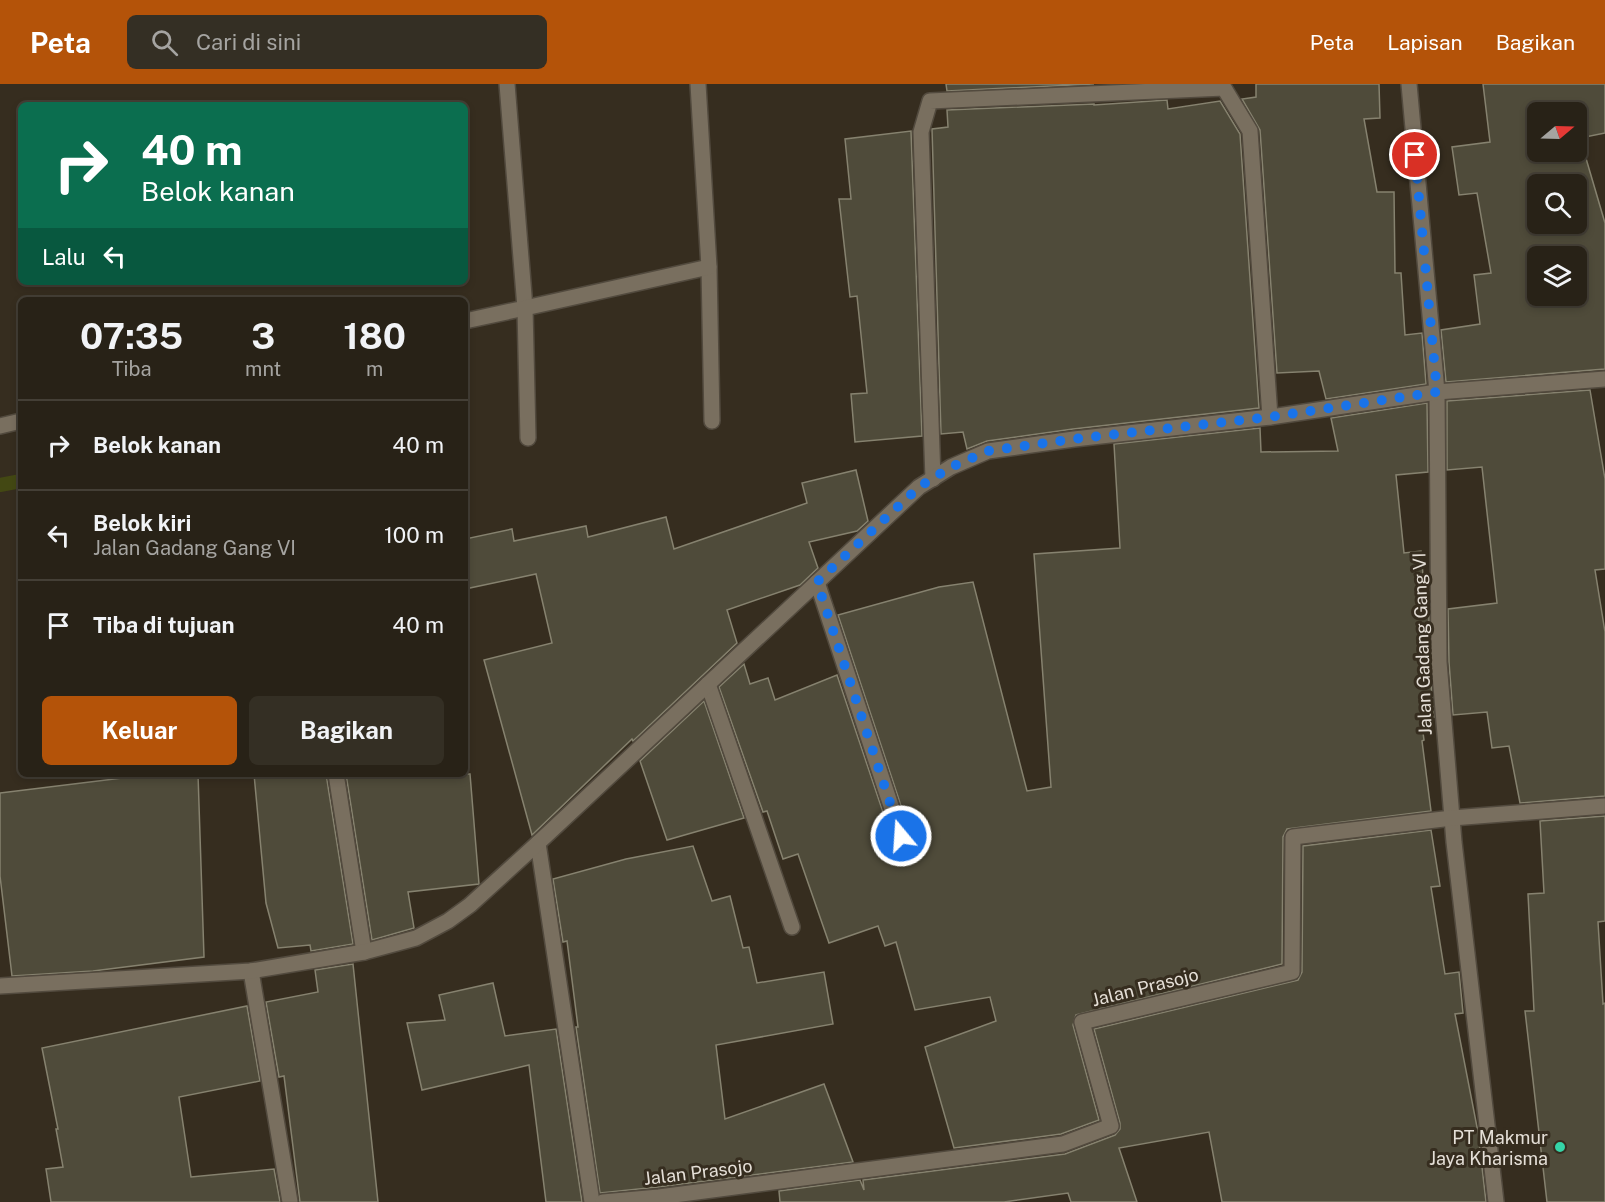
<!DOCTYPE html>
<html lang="id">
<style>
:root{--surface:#282217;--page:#342f24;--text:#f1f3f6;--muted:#a5a4a1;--line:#443f36;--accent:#b45309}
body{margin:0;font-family:"Public Sans",sans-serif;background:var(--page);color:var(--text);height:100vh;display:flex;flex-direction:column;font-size:22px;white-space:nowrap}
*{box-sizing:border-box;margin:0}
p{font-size:20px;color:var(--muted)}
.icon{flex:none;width:33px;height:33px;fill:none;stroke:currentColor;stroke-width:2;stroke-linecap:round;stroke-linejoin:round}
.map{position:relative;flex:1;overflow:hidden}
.side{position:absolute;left:18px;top:213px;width:450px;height:480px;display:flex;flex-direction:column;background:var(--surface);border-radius:9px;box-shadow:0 3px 9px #0003,0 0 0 2px var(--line)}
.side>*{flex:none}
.hud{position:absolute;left:18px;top:18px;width:450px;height:183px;border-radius:9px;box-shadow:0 3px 9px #0003,0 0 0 2px var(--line);background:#0b6e4f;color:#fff;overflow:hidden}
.needle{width:39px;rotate:71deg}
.buttons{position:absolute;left:1527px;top:18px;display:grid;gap:12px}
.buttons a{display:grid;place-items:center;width:60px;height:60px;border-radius:9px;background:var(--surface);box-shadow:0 3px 9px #0003,0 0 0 2px var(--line);font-size:30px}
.pin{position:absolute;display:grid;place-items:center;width:51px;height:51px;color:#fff;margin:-26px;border:3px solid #fff;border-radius:50%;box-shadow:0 2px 6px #0007}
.me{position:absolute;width:66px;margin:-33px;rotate:342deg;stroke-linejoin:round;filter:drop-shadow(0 0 4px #0008)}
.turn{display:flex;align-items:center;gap:21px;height:126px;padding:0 24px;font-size:27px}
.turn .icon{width:78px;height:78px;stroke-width:2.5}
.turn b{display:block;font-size:42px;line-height:51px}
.then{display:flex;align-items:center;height:57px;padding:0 24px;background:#0003;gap:12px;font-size:22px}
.eta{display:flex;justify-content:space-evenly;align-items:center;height:102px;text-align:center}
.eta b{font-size:36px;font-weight:700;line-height:42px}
.button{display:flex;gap:12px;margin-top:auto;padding:12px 24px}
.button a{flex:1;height:69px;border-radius:9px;background:var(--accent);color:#fff;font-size:24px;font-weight:700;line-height:69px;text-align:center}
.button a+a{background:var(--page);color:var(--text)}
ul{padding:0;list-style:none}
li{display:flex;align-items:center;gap:18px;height:90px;padding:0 24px;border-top:2px solid var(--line)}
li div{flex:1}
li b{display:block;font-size:22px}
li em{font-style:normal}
header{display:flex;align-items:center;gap:36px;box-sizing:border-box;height:84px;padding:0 30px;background:var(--accent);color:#fff}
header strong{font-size:28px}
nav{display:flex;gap:33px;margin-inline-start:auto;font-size:21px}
.search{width:420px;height:54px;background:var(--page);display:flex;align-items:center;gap:15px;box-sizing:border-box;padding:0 21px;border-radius:9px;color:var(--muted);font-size:22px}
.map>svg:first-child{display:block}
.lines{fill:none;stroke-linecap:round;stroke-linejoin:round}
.stream{stroke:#434813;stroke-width:14}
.building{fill:#4f4b3a;stroke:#86826f;stroke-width:1.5;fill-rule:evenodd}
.minor-casing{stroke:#524a3e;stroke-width:18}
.minor{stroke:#796f5f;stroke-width:15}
.route{stroke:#1a73e8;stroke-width:10;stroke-dasharray:0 18}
.poi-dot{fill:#35d4a7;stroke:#362d1f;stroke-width:2}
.labels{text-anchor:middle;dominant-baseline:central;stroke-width:6;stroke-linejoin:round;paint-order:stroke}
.street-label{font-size:18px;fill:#e5dfd7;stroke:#362d1f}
.poi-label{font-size:18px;fill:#e5dfd7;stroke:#362d1f;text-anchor:end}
</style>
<header>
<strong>Peta</strong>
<div class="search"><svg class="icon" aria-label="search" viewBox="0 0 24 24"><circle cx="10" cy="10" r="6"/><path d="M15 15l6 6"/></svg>Cari di sini</div>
<nav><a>Peta</a><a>Lapisan</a><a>Bagikan</a></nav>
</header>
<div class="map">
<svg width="1605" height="1118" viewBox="0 0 1605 1118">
<rect width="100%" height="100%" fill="#362d1f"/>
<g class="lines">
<!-- stream -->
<polyline class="stream" points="0,401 21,397"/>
</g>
<!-- building -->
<g class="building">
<polygon points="946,0 1094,0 947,7"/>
<polygon points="1256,0 1379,0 1380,34 1364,35 1377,108 1394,108 1395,189 1401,189 1405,251 1422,249 1426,300 1326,315 1319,287 1277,289 1260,46 1242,15 1256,13"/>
<path d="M 1483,0 L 1605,0 L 1605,49 L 1580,54 L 1605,139 L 1605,285 L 1446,298 L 1441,246 L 1480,240 L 1474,191 L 1491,189 L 1477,109 L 1459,111 L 1452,63 L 1490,58 ZM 1538,28 L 1576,28 L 1576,68 L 1538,68 ZM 1538,100 L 1576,100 L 1576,140 L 1538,140 ZM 1538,172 L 1576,172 L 1576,212 L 1538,212 Z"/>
<polygon points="1167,16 1168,25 1220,17 1240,50 1259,324 1073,345 987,357 967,365 963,348 941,350 932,45 948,43 947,26 1094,20 1094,21"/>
<polygon points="911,47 922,352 855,358 851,310 867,309 857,212 850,213 839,115 851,115 845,55"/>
<polygon points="1590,306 1605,395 1605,485 1595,486 1605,548 1605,712 1520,719 1509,662 1492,664 1487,628 1453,631 1449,578 1448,525 1497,519 1482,383 1447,386 1447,317"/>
<polygon points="1427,319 1428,388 1396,391 1404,469 1421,467 1426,528 1429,527 1429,579 1434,633 1421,634 1424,656 1422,657 1431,727 1287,745 1283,753 1282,880 1076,931 1073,941 1099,1036 1061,1050 954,1064 925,963 996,937 990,913 915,926 896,858 885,862 878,842 829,859 798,770 783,775 767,727 763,728 719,603 744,580 750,600 768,594 775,616 837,591 892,755 898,761 905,761 910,755 910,749 838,531 939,503 973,498 1027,707 1051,703 1034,470 1120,464 1114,360 1260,344 1261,368 1338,367 1331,334"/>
<polygon points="856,386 868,437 857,447 809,458 818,484 800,501 727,526 737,559 633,657 632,655 532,751 484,576 552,559 536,490 465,505 465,455 512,445 514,457 586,442 588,453 666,433 674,465 807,419 802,399"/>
<polygon points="704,617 744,734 667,756 640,677"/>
<polygon points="155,690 198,690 204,873 93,887 12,892 0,792 0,709"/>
<polygon points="254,690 326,690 353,860 311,867 310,861 278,864 266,819"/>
<polygon points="346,690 470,690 479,800 408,808 414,844 372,856"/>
<polygon points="1605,732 1605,837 1598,838 1603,920 1605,919 1605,1118 1547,1118 1525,927 1534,927 1528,810 1544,809 1540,737"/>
<polygon points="1431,746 1440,802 1431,803 1445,890 1459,888 1463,929 1455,930 1478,1048 1486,1118 1222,1118 1209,1048 1119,1064 1137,1118 1071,1118 1068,1109 1004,1118 780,1118 779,1107 860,1096 864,1106 863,1096 1065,1070 1115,1051 1120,1045 1120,1039 1094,945 1298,896 1302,888 1303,762"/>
<polygon points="693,762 712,817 730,812 743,864 749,863 757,899 824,888 833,940 716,961 725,1035 824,1000 853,1078 658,1103 600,1109 576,943 578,943 567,857 563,858 553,795 626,775"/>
<polygon points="353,880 378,1118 300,1118 284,992 279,993 266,918 318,908 315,886"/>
<polygon points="493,899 505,952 556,945 582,1118 546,1118 529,981 422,1006 407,939 445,936 439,911"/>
<polygon points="247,922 260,997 179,1013 191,1093 274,1085 280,1118 51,1118 46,1085 63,1083 56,1045 58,1045 42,964"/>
</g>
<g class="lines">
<defs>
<g id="minor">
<polyline points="1409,0 1437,308 1439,578 1454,758 1496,1118"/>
<polyline points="709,183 712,337"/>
<polyline points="465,237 525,224 507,0"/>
<polyline points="0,342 21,337"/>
<polyline points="528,354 525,224 709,183 698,0"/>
<polyline points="933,395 921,48 930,17 1224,4 1250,47 1270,333"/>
<polyline points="817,498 901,752"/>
<polyline points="708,600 792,843"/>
<polyline points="336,690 364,868"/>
<polyline points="538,759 592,1118"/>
<polyline points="251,887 290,1118"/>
<polyline points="0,902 251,887 364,868 416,854 448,837 470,821 538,759 919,403 951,383 988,367 1074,355 1270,333 1437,308 1605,295"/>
<polyline points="603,1118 659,1113 1063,1060 1111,1042 1082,938 1292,888 1293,753 1452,734 1605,722"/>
</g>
</defs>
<!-- minor casing -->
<use href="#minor" class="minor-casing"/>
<!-- minor -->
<use href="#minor" class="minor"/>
</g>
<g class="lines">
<!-- route -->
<polyline class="route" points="901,752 817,498 919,403 951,383 988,367 1074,355 1270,333 1437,308 1415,71"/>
</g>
<!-- markers -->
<circle class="poi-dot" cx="1560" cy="1063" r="6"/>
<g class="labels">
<!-- street labels -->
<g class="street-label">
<text transform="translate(1422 560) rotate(-92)">Jalan Gadang Gang VI</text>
<text transform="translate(1145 903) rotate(-14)">Jalan Prasojo</text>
<text transform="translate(698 1088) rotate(-7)">Jalan Prasojo</text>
</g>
<!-- poi labels -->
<g class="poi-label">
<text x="1548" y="1053">PT Makmur<tspan x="1548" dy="21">Jaya Kharisma</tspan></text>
</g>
</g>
</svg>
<div class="buttons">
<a><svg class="needle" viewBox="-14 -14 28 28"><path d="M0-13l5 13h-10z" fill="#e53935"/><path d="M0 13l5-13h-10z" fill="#a5a4a1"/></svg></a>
<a><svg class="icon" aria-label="search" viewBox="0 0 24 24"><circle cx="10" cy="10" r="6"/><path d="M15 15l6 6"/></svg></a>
<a><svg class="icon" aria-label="layers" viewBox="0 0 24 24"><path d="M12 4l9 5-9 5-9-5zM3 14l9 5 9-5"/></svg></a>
</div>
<div class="pin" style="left:1415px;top:71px;background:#d93025"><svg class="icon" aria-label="arrive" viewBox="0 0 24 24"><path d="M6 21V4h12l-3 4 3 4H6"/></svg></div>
<svg class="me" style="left:901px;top:752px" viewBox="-20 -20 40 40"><circle r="17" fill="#1a73e8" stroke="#fff" stroke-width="3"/><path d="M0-11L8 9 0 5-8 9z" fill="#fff"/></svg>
<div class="hud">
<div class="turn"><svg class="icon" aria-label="right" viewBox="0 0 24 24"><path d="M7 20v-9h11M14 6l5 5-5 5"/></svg><div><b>40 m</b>Belok kanan</div></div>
<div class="then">Lalu<svg class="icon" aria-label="left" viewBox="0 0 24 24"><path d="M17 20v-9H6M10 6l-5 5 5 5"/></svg></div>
</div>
<section class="side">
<div class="eta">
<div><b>07:35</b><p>Tiba</p></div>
<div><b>3</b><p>mnt</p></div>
<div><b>180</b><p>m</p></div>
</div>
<ul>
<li><svg class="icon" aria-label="right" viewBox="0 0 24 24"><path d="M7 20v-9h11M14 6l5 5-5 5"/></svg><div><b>Belok kanan</b></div><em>40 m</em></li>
<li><svg class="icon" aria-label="left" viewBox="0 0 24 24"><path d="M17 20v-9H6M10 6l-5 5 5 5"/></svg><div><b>Belok kiri</b><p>Jalan Gadang Gang VI</p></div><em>100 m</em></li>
<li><svg class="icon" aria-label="arrive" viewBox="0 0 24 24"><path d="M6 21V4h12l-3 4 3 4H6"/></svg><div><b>Tiba di tujuan</b></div><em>40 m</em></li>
</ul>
<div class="button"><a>Keluar</a><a>Bagikan</a></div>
</section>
</div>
